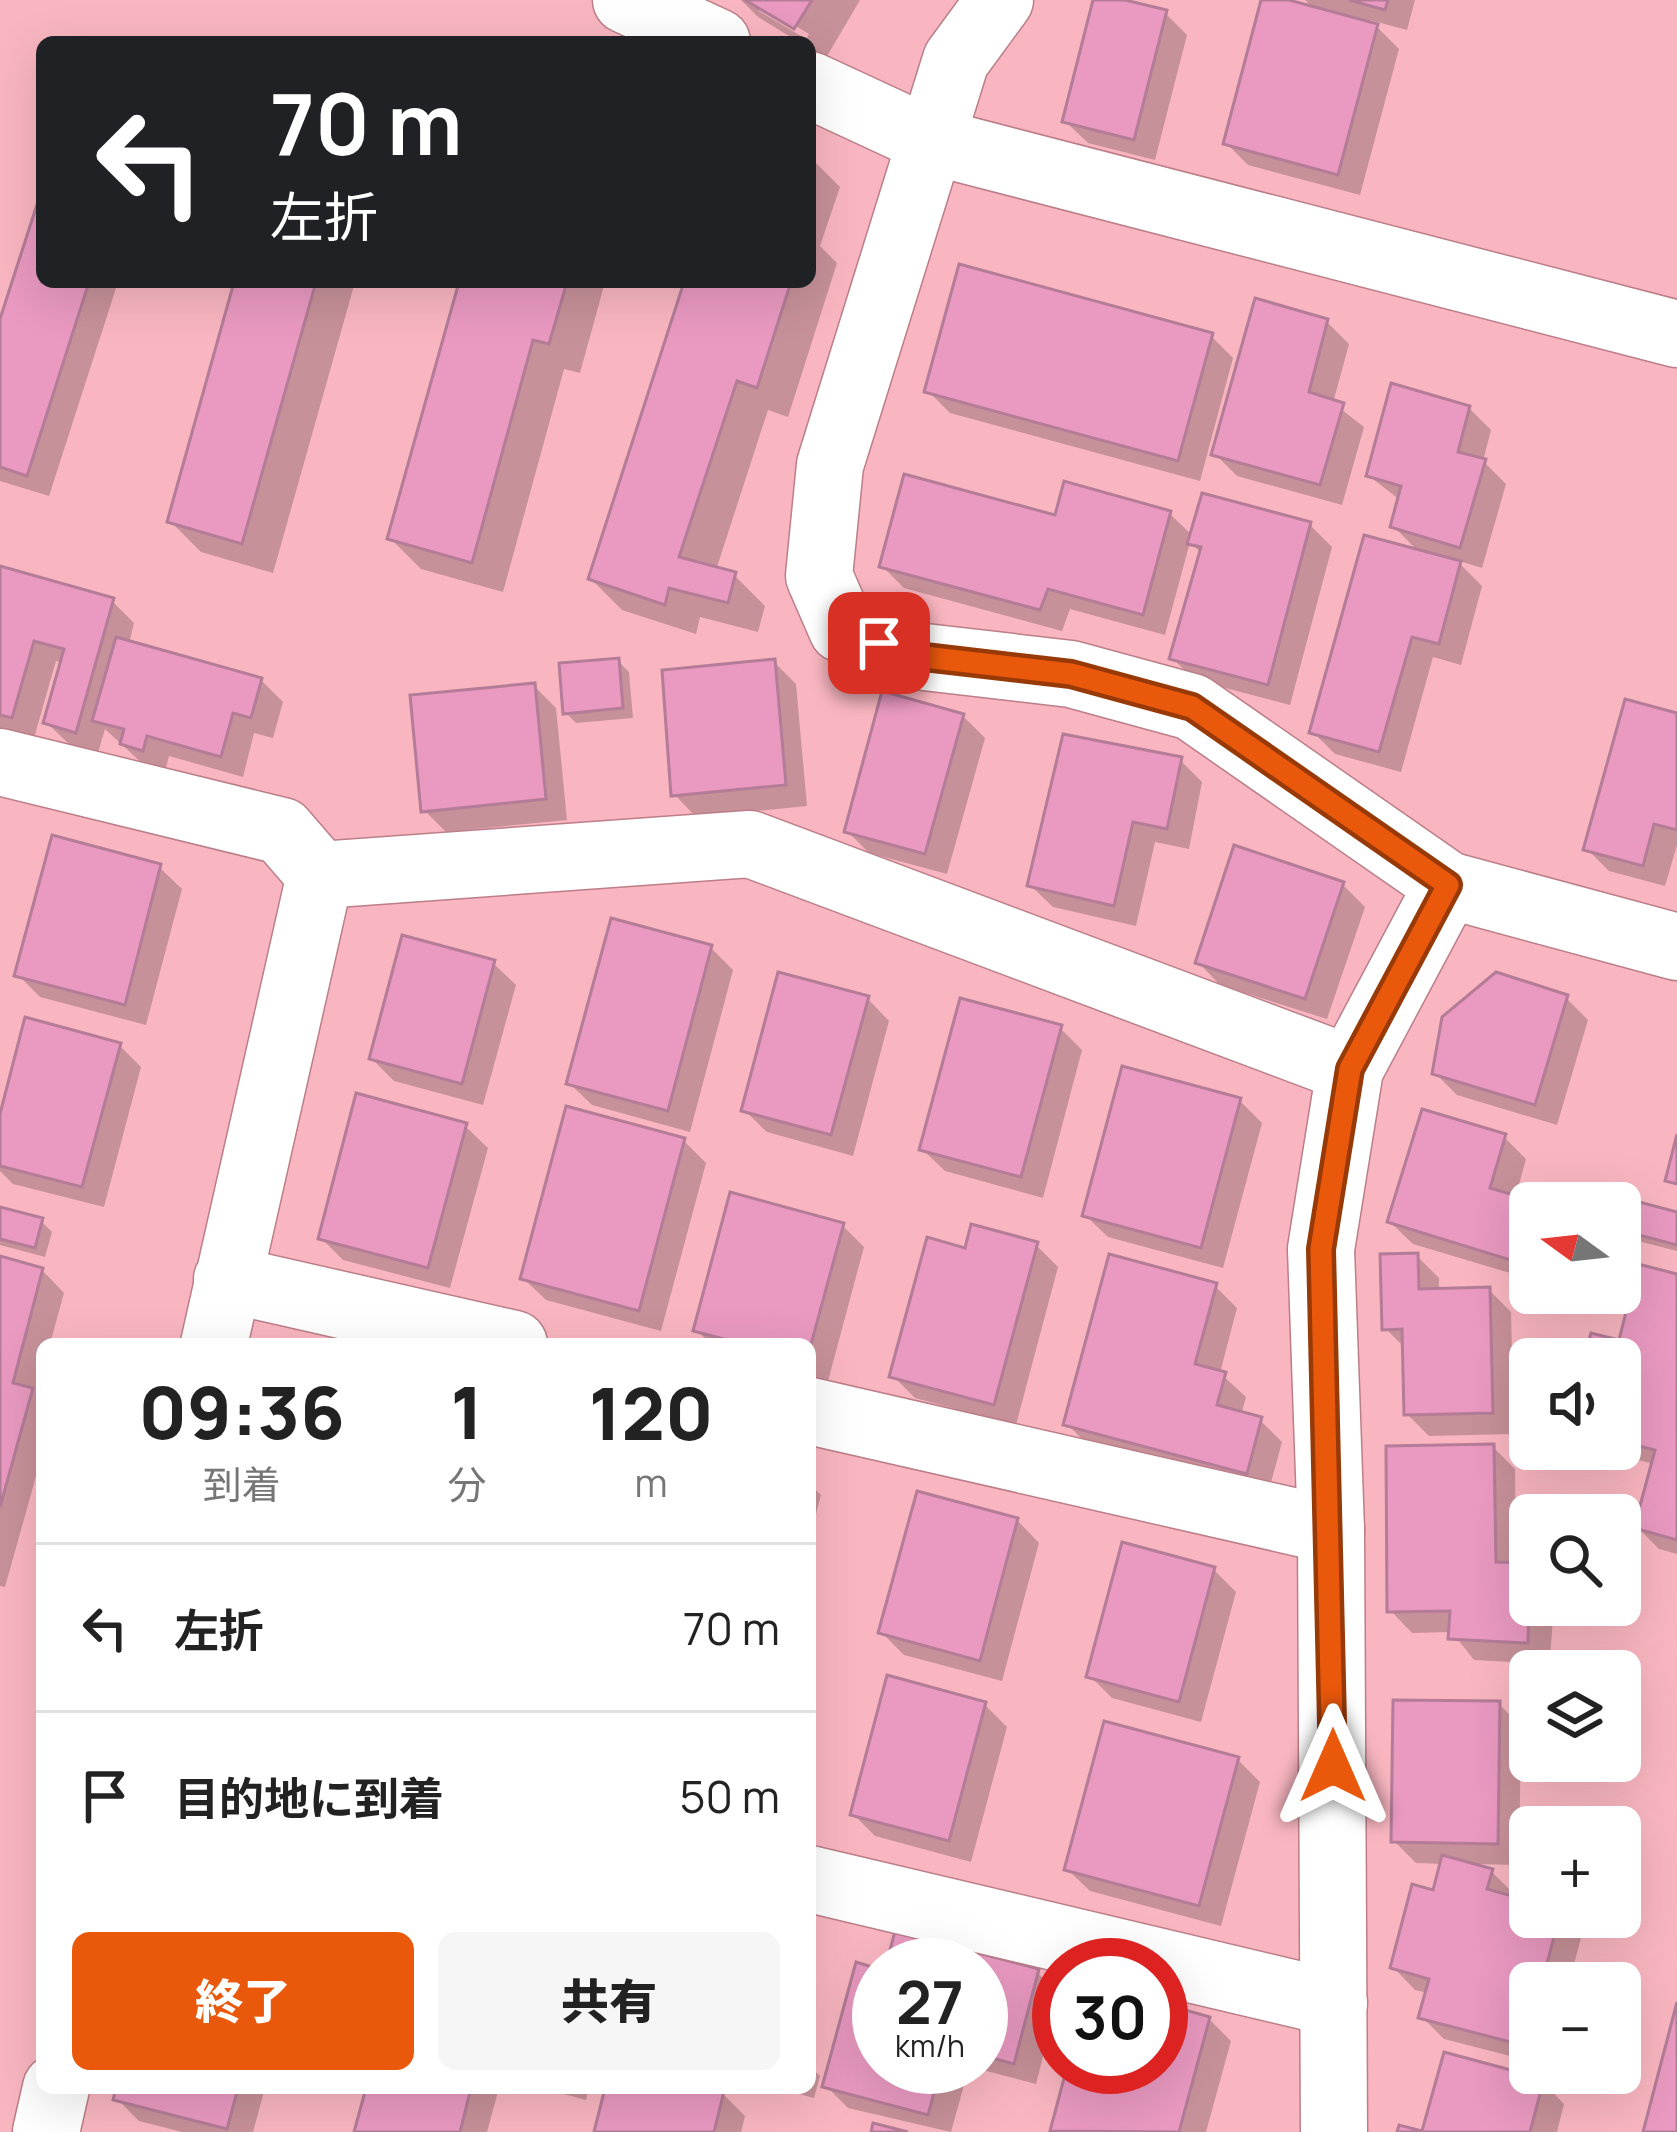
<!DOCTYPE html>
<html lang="ja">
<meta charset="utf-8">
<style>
:root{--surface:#fff;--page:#f6f6f6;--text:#222;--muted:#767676;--line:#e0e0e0;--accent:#ea580c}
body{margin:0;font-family:Manrope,"Noto Sans JP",sans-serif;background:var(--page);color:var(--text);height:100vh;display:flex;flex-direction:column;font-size:45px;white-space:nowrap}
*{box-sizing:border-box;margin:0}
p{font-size:39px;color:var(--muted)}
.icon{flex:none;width:66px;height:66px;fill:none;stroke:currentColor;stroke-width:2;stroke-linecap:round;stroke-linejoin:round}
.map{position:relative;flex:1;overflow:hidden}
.drawer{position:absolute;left:36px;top:1338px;width:780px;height:756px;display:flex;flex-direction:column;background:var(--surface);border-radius:18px;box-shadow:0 12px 48px #0002}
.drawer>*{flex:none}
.guide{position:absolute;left:36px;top:36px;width:780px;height:252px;border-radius:18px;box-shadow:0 12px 48px #0002;background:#202124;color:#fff;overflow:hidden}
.needle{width:78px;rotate:285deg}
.controls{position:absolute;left:1509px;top:1182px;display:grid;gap:24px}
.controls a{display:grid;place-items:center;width:132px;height:132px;border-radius:18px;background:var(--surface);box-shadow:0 12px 48px #0002;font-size:60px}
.speed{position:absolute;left:852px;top:1938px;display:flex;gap:24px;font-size:60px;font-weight:700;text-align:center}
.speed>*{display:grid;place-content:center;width:156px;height:156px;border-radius:50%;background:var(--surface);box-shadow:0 12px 48px #0002;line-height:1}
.speed small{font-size:30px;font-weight:400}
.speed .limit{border:18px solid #d22;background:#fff;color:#111}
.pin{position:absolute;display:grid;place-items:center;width:102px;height:102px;color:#fff;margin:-51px;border-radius:24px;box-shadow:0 6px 18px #0006}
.me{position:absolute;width:132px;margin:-66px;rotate:0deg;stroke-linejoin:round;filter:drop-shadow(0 0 9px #0008)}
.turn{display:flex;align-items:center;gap:42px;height:252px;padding:0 36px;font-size:54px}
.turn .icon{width:156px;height:156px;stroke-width:2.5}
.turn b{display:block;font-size:84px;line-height:102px}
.eta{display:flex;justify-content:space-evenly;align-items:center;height:204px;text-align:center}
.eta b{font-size:72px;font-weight:800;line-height:84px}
.button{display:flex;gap:24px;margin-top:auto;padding:24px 36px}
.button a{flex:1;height:138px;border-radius:18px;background:var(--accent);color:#fff;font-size:48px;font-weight:800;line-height:138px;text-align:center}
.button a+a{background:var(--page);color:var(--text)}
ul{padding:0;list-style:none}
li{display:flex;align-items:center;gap:36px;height:168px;padding:0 36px;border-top:3px solid var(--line)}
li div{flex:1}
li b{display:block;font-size:45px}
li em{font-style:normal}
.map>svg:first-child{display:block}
.shadow{fill:#0003;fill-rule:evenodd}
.building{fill:#ea99c1;stroke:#b47c97;stroke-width:3}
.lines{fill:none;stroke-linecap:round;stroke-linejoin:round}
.street-casing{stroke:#bc7e88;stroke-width:69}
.street{stroke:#fff;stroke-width:66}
.route-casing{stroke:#983908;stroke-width:30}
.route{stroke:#ea580c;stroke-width:21}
</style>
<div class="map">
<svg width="1677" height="2132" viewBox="0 0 1677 2132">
<rect width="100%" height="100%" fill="#f9b6c0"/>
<!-- shadow -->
<g class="shadow">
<path d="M 741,0 L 860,0 L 826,58 L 810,48 L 810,42 L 799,42 L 758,17 ZM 759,4 L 809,34 L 806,39 L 759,11 Z"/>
<polygon points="1096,0 1165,13 1187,35 1155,160 1088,143 1065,121"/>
<polygon points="1265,0 1315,10 1305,0 1415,0 1407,30 1370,20 1399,49 1360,195 1248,165 1226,143"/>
<polygon points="810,157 840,187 820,246 837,263 788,417 768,410 716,570 734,575 765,606 758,632 700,617 696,634 622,610 591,579 687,282 810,282"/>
<polygon points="42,198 42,282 118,282 49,496 0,481 0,328"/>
<polygon points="237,282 355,282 273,573 201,552 170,521"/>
<polygon points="462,282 605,282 580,373 564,369 503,592 421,569 390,538"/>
<polygon points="1327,322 1349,344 1333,403 1364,427 1342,505 1237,476 1215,454"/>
<polygon points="1211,336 1233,358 1200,481 950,413 928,391"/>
<polygon points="1469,408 1491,430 1483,461 1506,484 1482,568 1456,560 1482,586 1461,665 1433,657 1401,772 1335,754 1313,732 1420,553 1393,526 1400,500 1369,476"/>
<polygon points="1170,514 1193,536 1310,525 1332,547 1290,705 1195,680 1172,658 1202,554 1190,542 1165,635 1070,609 1062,631 904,588 882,566 1057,519"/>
<polygon points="0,569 112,601 134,623 129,644 261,680 283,702 273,738 254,733 243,777 169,756 165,771 145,766 105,729 98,753 69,744 46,722 63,663 56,661 34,738 0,729"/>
<polygon points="618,661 629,672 633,718 576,723 565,712"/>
<polygon points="774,662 796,684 807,806 696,817 674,794"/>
<polygon points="534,686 556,708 567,820 446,832 424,810"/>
<polygon points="963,716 985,738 947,874 869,853 847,831"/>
<polygon points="1677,716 1677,845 1665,886 1609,871 1587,849"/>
<polygon points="1180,760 1202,782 1189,849 1155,842 1136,926 1053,907 1030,885"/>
<polygon points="159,867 182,889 146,1025 40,997 18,975"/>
<polygon points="1343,885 1365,907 1327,1019 1220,985 1198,962"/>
<polygon points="711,948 733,970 690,1132 592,1105 569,1083"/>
<polygon points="493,963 516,985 483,1105 394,1081 372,1059"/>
<polygon points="867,998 889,1021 853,1156 767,1132 744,1110"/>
<polygon points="1566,998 1588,1020 1557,1125 1457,1095 1435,1073"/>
<polygon points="1060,1028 1082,1050 1043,1198 945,1171 922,1149"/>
<polygon points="119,1045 141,1067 104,1207 13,1184 0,1171 0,1126"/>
<polygon points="1240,1101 1262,1123 1223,1268 1108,1237 1085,1215"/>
<polygon points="465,1126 488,1148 450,1288 343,1260 321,1238"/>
<polygon points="1504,1137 1526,1159 1515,1199 1530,1203 1530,1279 1413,1244 1390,1222"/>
<polygon points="684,1141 706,1163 661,1331 546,1300 523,1278"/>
<polygon points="0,1210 41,1221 52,1232 45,1257 0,1245"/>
<polygon points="1677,1215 1677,1251 1634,1240 1623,1230"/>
<polygon points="842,1225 864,1247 828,1381 810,1376 810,1344 711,1344 696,1330"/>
<polygon points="1036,1245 1058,1267 1016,1425 915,1398 893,1376 967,1251"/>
<polygon points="1417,1256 1439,1278 1439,1291 1489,1290 1511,1312 1514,1434 1429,1436 1407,1414 1406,1349 1385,1328"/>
<polygon points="0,1259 42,1270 64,1293 50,1344 42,1344 36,1396 42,1402 42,1455 5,1587 0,1586"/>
<polygon points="1677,1277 1677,1554 1659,1549 1637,1527 1654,1464 1593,1449 1620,1449 1620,1359 1587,1359 1621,1344"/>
<polygon points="1215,1286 1237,1308 1220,1373 1246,1397 1241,1415 1260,1420 1282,1442 1268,1494 1089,1446 1067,1424"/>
<polygon points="1493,1447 1515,1469 1516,1566 1530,1566 1530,1605 1554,1605 1550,1658 1577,1671 1530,1671 1532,1663 1474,1660 1452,1632 1412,1633 1390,1610"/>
<polygon points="810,1484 821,1495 810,1537"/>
<polygon points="1017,1520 1039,1543 1002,1681 904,1655 882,1633"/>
<polygon points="1214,1570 1236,1592 1201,1722 1112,1698 1090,1676"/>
<polygon points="1499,1704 1521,1726 1519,1865 1474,1864 1491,1871 1513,1893 1512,1899 1530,1904 1530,1917 1565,1917 1582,1934 1569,1983 1530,1983 1530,2061 1444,2039 1422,2017 1428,1993 1415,1990 1393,1967 1435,1893 1443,1864 1416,1863 1394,1841"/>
<polygon points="985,1705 1007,1727 971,1862 875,1836 853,1814"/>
<polygon points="1238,1760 1260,1782 1221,1926 1090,1891 1067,1869"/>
<polygon points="897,1935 1037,1972 1059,1994 1036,2084 971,2067 981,2067 981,1965 889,1965"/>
<polygon points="879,1972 879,2067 969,2067 951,2132 848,2108 826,2086"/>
<polygon points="1161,2006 1209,2019 1231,2041 1206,2132 1056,2132 1070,2067 1161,2067"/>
<polygon points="810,2066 820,2076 814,2098 777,2088 810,2088"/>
<polygon points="1542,2081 1564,2104 1557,2132 1425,2132"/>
<polygon points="120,2088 265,2088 253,2132 182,2132 139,2121 117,2099"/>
<polygon points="369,2088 499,2088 487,2132 357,2132"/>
<polygon points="541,2088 589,2088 586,2100"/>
<polygon points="609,2088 700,2088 723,2094 745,2116 741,2132 597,2132"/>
</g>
<!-- building -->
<g class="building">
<polygon points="745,0 812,0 794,29"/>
<polygon points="1093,0 1125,0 1167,10 1134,140 1062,122"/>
<polygon points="1261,0 1289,0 1378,24 1338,175 1223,144"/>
<polygon points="1349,0 1388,0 1385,10"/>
<polygon points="42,189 42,282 89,282 27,476 0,467 0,319"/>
<polygon points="959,264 1213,333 1178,461 924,392"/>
<polygon points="234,282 316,282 242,544 167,522"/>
<polygon points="459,282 567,282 549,344 533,340 472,563 387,539"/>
<polygon points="684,282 791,282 757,388 737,381 679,557 736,572 728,603 669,588 665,605 588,579"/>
<polygon points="1255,298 1328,319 1309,392 1344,403 1320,485 1211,455"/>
<polygon points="1391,383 1470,406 1458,452 1486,459 1460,548 1390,527 1401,486 1366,476"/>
<polygon points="904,474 1055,515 1064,481 1171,511 1143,615 1048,589 1040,610 879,567"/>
<polygon points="1202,493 1311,522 1268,685 1169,659 1201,547 1187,544"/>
<polygon points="1364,535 1461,561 1439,644 1412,637 1379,752 1309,733"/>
<polygon points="0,566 114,598 76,733 43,723 64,649 34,641 12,718 0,715"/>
<polygon points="116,637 262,678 251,718 233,713 221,757 147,736 143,751 120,744 124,729 92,721"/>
<polygon points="619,658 623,708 563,714 559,663"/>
<polygon points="775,659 786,785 671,796 662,670"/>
<polygon points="535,683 546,799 421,812 410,695"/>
<polygon points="882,691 964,714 925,854 844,832"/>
<polygon points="1625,699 1677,713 1677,830 1654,824 1643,866 1583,850"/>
<polygon points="1063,734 1182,757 1167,829 1133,822 1114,906 1027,886"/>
<polygon points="52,835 161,864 125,1005 14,976"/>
<polygon points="1234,845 1344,882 1305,999 1195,963"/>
<polygon points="611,918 712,945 668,1111 566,1084"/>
<polygon points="402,935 495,960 462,1084 369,1059"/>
<polygon points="778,972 869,996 831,1135 741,1111"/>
<polygon points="1496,972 1568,995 1535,1105 1432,1074 1442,1017"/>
<polygon points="960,998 1062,1025 1021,1177 919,1150"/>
<polygon points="25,1017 121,1043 82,1187 0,1166 0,1114"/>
<polygon points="1122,1066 1241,1098 1201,1248 1082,1216"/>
<polygon points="356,1093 467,1123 428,1268 318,1239"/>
<polygon points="566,1106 685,1138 639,1311 520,1279"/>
<polygon points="1422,1109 1506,1134 1490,1188 1540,1203 1530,1203 1530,1266 1387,1222"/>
<polygon points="1677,1134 1677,1184 1665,1181"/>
<polygon points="730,1192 844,1223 810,1348 743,1344 693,1331"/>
<polygon points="1628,1199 1677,1212 1677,1245 1620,1230"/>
<polygon points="0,1207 43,1218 35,1248 0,1239"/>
<polygon points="971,1224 1038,1242 994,1405 889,1377 927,1237 965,1248"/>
<polygon points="1418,1253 1419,1289 1490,1287 1493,1413 1404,1415 1402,1329 1382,1330 1380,1254"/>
<polygon points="1109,1254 1217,1283 1195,1364 1226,1372 1217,1405 1262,1417 1247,1474 1063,1425"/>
<polygon points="0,1256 43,1268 13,1383 33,1388 0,1507"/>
<polygon points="1638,1264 1677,1274 1677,1540 1634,1528 1655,1450 1620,1441 1620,1359 1584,1359 1591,1333 1619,1340"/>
<polygon points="1494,1444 1496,1562 1530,1563 1528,1643 1448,1639 1450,1611 1387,1612 1386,1446"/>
<polygon points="917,1491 1018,1518 980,1661 878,1633"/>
<polygon points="1122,1542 1215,1567 1179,1702 1086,1677"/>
<polygon points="1532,1651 1572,1661 1569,1671 1530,1671 1530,1709 1518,1706"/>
<polygon points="887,1675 986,1702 949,1841 850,1815"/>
<polygon points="1393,1700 1500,1701 1498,1844 1391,1842"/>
<polygon points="1104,1721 1239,1757 1199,1906 1064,1870"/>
<polygon points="1442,1855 1493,1869 1487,1889 1530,1901 1530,1917 1559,1917 1542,1983 1530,1983 1526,2046 1418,2018 1429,1979 1390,1968 1412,1884 1433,1890"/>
<polygon points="895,1931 1039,1969 1014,2064 981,2055 981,1965 886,1965"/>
<polygon points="856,1962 879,1969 879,2067 941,2067 928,2115 822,2087"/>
<polygon points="1677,2002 1677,2132 1643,2132"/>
<polygon points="1161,2003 1210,2017 1179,2132 1050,2131 1067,2067 1161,2067"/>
<polygon points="1444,2052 1544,2079 1530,2132 1397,2132 1399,2125 1422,2131"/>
<polygon points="116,2088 238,2088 227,2129 113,2100"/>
<polygon points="366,2088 471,2088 460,2132 354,2132"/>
<polygon points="605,2088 711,2088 724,2091 714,2132 594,2132"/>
<polygon points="873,2123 908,2132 871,2132"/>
</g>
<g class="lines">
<defs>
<g id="street">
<polyline points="626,0 717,42"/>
<polyline points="1000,0 956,60 830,465 819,576 842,629 916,656 1071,674 1192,707 1448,885 1677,947"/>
<polyline points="810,85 931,141 1677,334"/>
<polyline points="0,762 282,831 320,875"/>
<polyline points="227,1279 514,1344"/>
<polyline points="214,1344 320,875 750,844 1350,1069"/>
<polyline points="810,1411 1331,1530"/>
<polyline points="810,1879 1334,2003"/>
<polyline points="46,2132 56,2088"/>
<polyline points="1334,2132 1331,1530 1321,1249 1350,1069 1448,885"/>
</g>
</defs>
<!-- street casing -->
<use href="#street" class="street-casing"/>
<!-- street -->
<use href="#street" class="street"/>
</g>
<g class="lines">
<defs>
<polyline id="route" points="879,643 916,656 1071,674 1192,707 1448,885 1350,1069 1321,1249 1333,1766"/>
</defs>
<!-- route casing -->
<use href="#route" class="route-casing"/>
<!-- route -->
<use href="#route" class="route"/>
</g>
</svg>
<div class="controls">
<a><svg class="needle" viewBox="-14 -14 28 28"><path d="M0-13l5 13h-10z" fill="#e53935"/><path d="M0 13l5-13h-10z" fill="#767676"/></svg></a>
<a><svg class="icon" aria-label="sound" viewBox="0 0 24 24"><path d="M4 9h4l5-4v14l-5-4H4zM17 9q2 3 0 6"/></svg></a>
<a><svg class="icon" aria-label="search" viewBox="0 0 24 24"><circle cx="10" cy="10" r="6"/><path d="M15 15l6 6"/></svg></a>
<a><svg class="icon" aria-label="layers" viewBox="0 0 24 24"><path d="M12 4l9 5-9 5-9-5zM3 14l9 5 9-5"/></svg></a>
<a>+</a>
<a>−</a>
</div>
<div class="speed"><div>27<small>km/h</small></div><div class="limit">30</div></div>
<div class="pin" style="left:879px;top:643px;background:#d93025"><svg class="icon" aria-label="arrive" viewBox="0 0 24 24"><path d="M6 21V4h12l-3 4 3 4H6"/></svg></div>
<svg class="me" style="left:1333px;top:1766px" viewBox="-20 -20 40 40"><path d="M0-17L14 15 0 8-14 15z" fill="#ea580c" stroke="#fff" stroke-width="4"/></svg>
<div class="guide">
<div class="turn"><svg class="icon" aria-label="left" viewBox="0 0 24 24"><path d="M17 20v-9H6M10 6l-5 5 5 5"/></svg><div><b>70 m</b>左折</div></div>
</div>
<section class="drawer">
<div class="eta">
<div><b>09:36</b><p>到着</p></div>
<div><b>1</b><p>分</p></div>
<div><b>120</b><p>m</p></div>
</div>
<ul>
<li><svg class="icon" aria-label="left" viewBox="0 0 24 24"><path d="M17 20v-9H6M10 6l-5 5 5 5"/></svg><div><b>左折</b></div><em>70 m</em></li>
<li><svg class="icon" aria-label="arrive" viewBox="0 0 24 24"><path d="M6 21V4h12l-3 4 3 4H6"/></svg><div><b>目的地に到着</b></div><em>50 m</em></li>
</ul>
<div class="button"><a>終了</a><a>共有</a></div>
</section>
</div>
